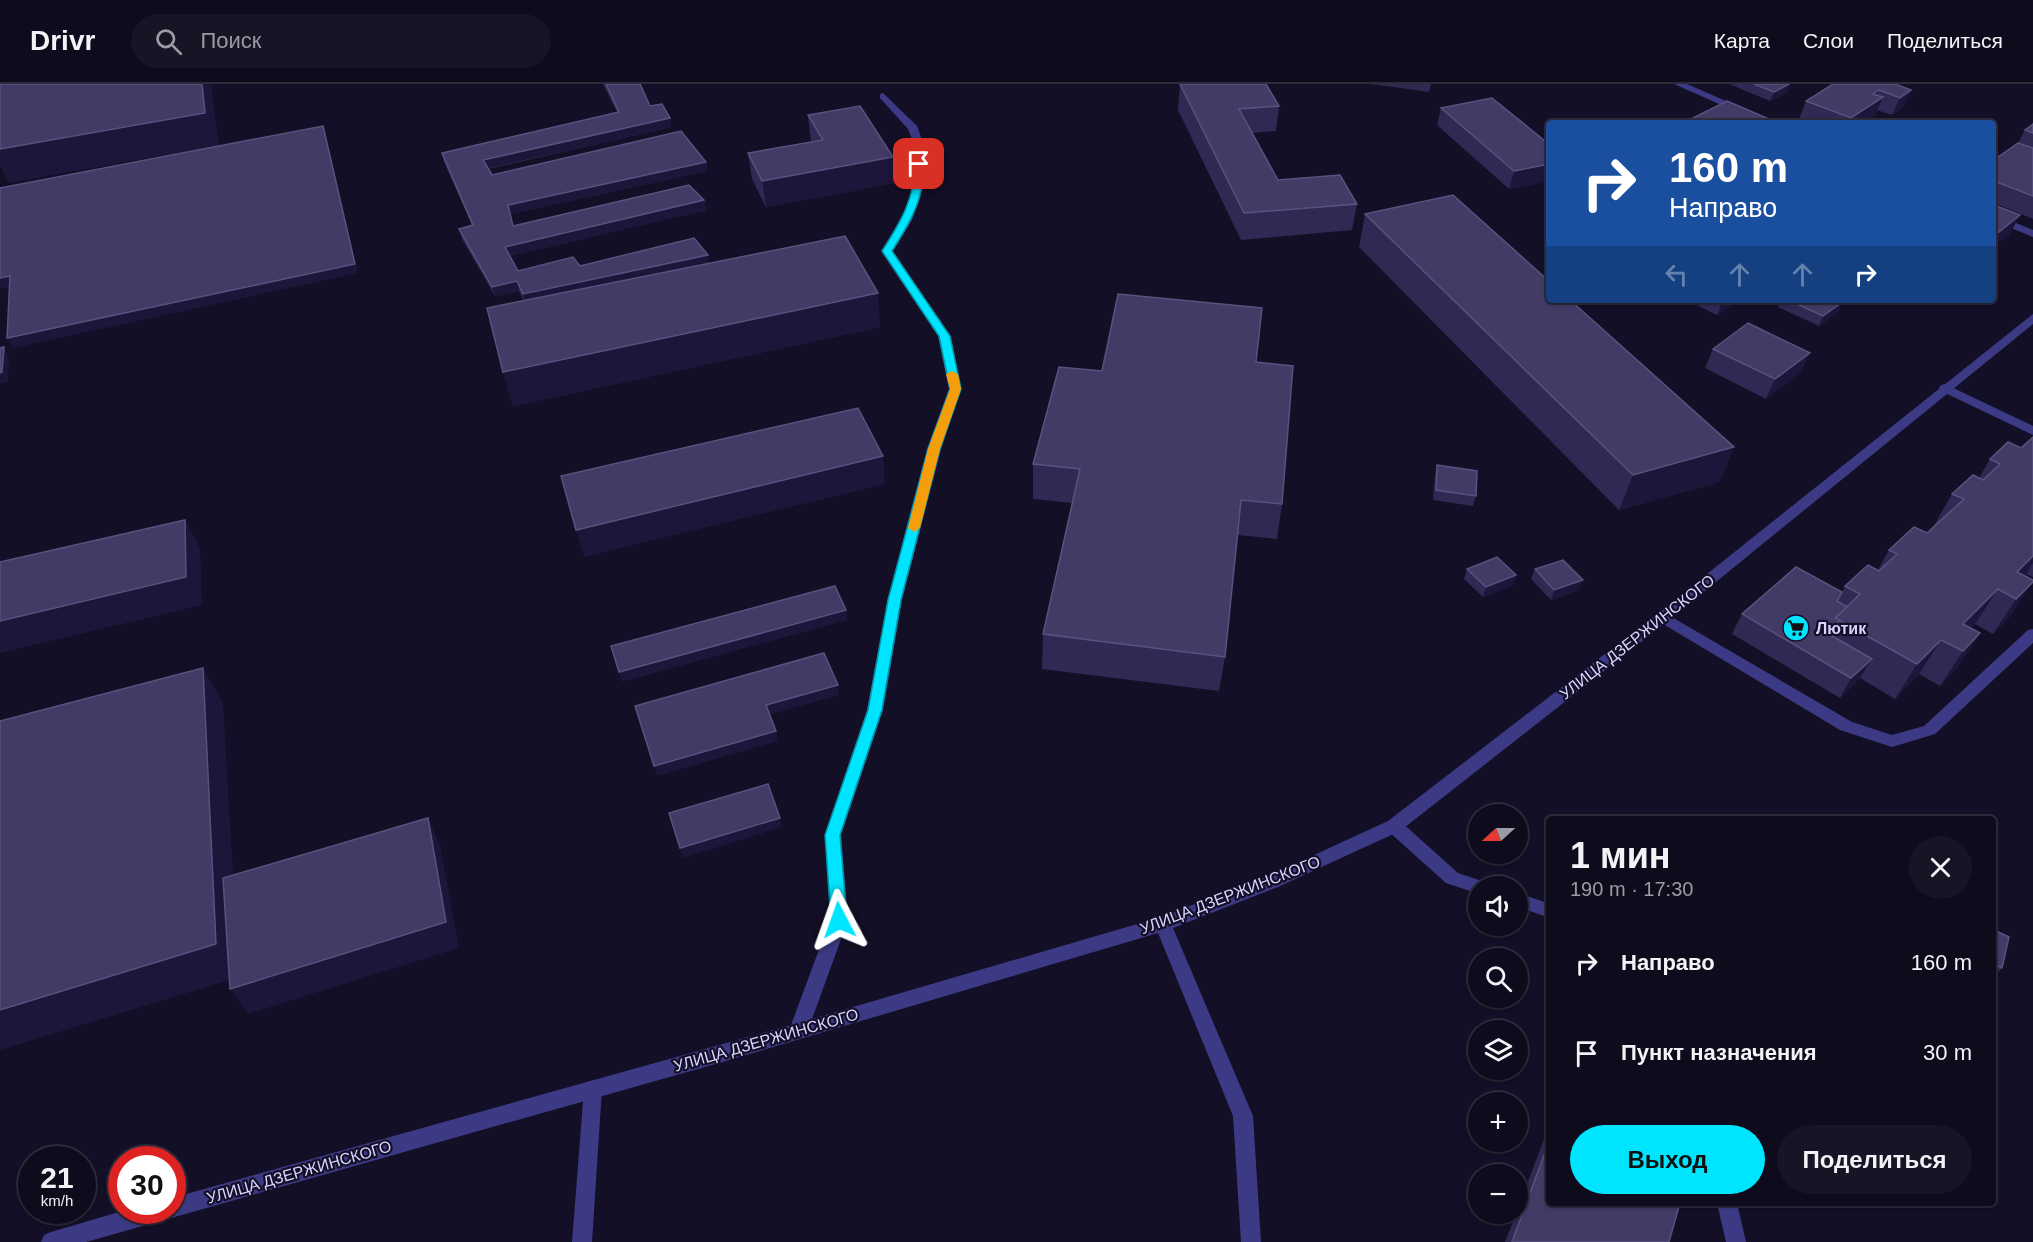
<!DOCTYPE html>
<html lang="ru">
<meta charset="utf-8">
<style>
:root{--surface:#0e0b1c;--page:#171425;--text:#f1f3f6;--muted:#9b9ba3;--line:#2e2b3b;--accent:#00e5ff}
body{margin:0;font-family:Helvetica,sans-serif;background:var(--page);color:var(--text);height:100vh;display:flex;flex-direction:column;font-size:22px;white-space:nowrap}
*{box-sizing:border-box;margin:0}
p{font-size:20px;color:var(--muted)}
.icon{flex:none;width:33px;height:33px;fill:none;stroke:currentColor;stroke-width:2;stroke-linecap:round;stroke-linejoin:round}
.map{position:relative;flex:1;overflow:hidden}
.panel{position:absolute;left:1546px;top:732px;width:450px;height:390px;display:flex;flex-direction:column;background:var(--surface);border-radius:6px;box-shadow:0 2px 4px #0004,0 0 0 2px var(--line)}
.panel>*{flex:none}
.banner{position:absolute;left:1546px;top:36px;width:450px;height:183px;border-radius:6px;box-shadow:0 2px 4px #0004,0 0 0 2px var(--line);background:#1a4fa0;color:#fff;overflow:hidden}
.needle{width:39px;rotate:249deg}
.fabs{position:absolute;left:1468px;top:720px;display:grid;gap:12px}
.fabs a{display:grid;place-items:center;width:60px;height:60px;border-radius:50%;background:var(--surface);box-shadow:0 2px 4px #0004,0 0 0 2px var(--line);font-size:30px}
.speed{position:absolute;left:18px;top:1062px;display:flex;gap:12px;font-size:30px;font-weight:700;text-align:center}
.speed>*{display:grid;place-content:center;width:78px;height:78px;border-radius:50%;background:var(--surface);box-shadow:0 2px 4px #0004,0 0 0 2px var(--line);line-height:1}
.speed small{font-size:15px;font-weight:400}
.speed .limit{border:9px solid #d22;background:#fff;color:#111}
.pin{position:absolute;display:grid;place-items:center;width:51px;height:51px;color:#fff;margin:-26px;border-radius:12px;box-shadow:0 3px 9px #0006}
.me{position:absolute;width:66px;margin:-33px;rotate:356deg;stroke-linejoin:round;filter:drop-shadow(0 0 4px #0008)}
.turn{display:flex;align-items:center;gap:21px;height:126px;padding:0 24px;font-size:27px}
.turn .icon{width:78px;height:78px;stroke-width:2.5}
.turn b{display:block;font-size:42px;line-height:51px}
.lanes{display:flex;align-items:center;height:57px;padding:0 24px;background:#0003;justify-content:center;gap:30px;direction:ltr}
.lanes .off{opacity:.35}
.round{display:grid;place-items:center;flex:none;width:63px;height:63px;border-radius:32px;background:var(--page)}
.summary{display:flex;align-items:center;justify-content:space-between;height:102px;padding:0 24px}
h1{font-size:36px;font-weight:700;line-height:45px}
.primary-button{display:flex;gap:12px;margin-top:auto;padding:12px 24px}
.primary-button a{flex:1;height:69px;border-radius:36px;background:var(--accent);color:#111;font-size:24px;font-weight:700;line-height:69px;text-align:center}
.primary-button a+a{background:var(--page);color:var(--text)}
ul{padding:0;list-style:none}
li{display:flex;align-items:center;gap:18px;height:90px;padding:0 24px}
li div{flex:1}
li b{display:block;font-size:22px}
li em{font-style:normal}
header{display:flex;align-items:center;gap:36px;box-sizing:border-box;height:84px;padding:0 30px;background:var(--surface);border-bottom:2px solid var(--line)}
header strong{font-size:28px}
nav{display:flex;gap:33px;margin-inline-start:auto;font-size:21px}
.search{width:420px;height:54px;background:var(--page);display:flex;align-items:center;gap:15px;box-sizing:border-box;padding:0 21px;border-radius:33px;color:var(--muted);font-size:22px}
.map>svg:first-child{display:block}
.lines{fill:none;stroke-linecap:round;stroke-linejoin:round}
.service{fill:#3d3a85;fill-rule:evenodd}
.minor{fill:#3d3a85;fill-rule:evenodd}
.wall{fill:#312854}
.shaded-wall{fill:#1d163a}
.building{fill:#433a66;stroke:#5a527e;stroke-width:1.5}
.route{fill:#00e5ff;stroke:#0095a6;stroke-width:1.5}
.slow{fill:#f59e0b}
.labels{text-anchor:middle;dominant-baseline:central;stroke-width:4.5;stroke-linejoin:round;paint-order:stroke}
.poi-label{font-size:16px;font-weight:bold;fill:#d9d4ff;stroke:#130f26;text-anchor:start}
.street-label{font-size:16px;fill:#d9d4ff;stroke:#130f26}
</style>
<header>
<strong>Drivr</strong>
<div class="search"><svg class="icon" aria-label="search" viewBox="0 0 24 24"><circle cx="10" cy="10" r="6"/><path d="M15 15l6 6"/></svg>Поиск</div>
<nav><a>Карта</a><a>Слои</a><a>Поделиться</a></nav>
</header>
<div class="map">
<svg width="2033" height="1158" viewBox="0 0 2033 1158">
<rect width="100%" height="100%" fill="#130f26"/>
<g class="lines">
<!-- service -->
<g class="service">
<polygon points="1945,300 2033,342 2033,351 1941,307 1939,304 1941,301"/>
<polygon points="1663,528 1852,638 1892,651 1924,642 2028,546 2033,545 2033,559 1935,650 1892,663 1840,646 1658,537 1656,533"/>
<polygon points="1394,735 1400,737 1458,789 1485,798 1487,802 1479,802 1479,810 1446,799 1388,747 1386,742 1388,737"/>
<polygon points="1518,809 1550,820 1550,834 1518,823"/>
<polygon points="593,996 600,999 602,1005 592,1158 572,1158 584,1005 586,999"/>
<polygon points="1717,1119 1737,1119 1746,1158 1726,1158"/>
</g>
<!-- minor -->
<g class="minor">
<polygon points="1674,0 1687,0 1776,39 1762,39"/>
<polygon points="883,9 917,42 924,61 925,98 912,136 893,167 950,252 961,305 941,365 902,516 883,626 841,751 848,836 812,935 1161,833 1266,793 1388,737 1658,529 2033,230 2033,240 1668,537 1400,747 1278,803 1173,844 1253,1032 1261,1158 1241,1158 1233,1032 1158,849 726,977 86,1158 41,1158 44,1151 51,1148 126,1126 172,1126 172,1114 791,941 830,836 825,751 867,626 888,516 927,365 949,305 938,252 881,167 902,136 915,98 914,61 908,45 880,14 880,10"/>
<polygon points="1994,130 2033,146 2033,153 1994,137"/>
</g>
</g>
<!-- wall -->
<g class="wall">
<polygon points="603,0 640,0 650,22 670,34 671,43 488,85 492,91 706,78 707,87 510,130 513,142 704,116 706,126 510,172 518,187 580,182 710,179 880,243 513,322 503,288 524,217 519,207 495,212 462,155 459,145 472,141 444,78 442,69 617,28"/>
<polygon points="1180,0 1279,22 1276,47 1252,49 1278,96 1357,120 1352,146 1241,156 1178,26"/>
<polygon points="1371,0 1431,0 1429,8"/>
<polygon points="1729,0 1790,0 1787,9 1770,17"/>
<polygon points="1833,0 1911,6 1903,24 1892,31 1877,26 1875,31 1863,39 1810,39 1799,35 1806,17"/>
<polygon points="1441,24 1550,61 1550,97 1509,105 1437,41"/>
<polygon points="808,31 893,73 895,99 766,123 752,95 748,69 811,58"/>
<polygon points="2033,40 2033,135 1994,119 1994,76 2018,59 2025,46"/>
<polygon points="1365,130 1734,363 1719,398 1619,426 1359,163"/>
<polygon points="1686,216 1740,216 1717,231"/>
<polygon points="1781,216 1841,216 1839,227 1819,242 1778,223"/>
<polygon points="1713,265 1801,288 1766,315 1705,284"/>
<polygon points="1256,278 1282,420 1277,455 1238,451 1225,573 1219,607 1042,585 1043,550 1072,419 1033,415 1033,380 1102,287"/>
<polygon points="2033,353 2033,493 2026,490 2024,492 2033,496 2010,532 1993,550 1975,540 1971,544 1980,549 1957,584 1940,602 1919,590 1895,615 1860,594 1840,614 1732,550 1742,530 1842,508 1845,502 1878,486 1889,466 1927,449 1932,445 1952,410 1979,394 1990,375 2021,364"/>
<polygon points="1437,381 1476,412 1473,422 1433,416 1435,391"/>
<polygon points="1467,485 1516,491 1513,501 1483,513 1464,495"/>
<polygon points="1535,485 1579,506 1551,516 1531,495"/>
<polygon points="1994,846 2002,884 1994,893"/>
<polygon points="1550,1039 1550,1119 1669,1158 1505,1158 1516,1130 1518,1130 1518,1124"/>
</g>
<!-- shaded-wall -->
<g class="shaded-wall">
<polygon points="202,0 211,0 219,61 9,99 0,82 0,65"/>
<polygon points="1790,0 1787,9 1770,17 1774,8"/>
<polygon points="1879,6 1873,20 1883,13 1875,31 1863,39 1849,39 1851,34 1873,10"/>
<polygon points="1911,6 1903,24 1892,31 1900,14"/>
<polygon points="670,34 671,43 485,85 483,76"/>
<polygon points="323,42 326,52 358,189 13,264 7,254"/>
<polygon points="893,73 895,99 766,123 762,97"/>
<polygon points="706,78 707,87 510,130 508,121"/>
<polygon points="1550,80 1550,97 1509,105 1514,87"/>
<polygon points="704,116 706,126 507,173 505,163"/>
<polygon points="2020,131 2010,150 1994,162 1994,152"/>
<polygon points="708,171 710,181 525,220 523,210"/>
<polygon points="10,192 15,202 0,205 0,194"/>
<polygon points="517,197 519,207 495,212 492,203"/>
<polygon points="878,209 880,243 513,322 503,288"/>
<polygon points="1723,216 1740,216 1717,231"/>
<polygon points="1844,217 1839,227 1819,242 1823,232"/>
<polygon points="4,263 9,273 8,298 0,300 0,289"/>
<polygon points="1810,269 1801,288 1766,315 1775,295"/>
<polygon points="1734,363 1719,398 1619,426 1633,391"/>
<polygon points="883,372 885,400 584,473 576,446"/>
<polygon points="185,436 200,464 202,521 0,569 0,537"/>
<polygon points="2033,472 2033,479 2026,490 2007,509 2017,488"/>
<polygon points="1516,491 1513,501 1483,513 1486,503"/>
<polygon points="1583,496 1579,506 1551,516 1554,506"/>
<polygon points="2033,498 2010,532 1993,550 2016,515"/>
<polygon points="1998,505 1975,540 1953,562 1963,540"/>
<polygon points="846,526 847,536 622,598 619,588"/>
<polygon points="1980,549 1957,584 1940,602 1963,567"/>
<polygon points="1941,556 1919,590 1895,615 1917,580"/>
<polygon points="1872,575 1860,594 1840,614 1851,594"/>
<polygon points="203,584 223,619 239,893 0,966 0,926"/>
<polygon points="838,601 839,611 768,631 766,621"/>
<polygon points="776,647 778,657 657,692 654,682"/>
<polygon points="428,734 440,761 459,864 248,930 230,905"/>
<polygon points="780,734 782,743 683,774 680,764"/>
</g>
<!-- building -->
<g class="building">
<polygon points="0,0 202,0 205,29 0,65"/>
<polygon points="606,0 640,0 650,22 662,20 670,34 483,76 492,91 681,47 706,78 508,121 513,142 689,101 704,116 505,163 518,187 573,173 580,182 694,154 708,171 523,210 517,197 492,203 459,145 473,141 442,69 619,28"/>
<polygon points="1180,0 1266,0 1279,22 1239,25 1278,96 1340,91 1357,120 1244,129"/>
<polygon points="1754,0 1789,0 1774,8"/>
<polygon points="1833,0 1895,0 1911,6 1900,14 1879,6 1873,10 1883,13 1851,34 1806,17"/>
<polygon points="1492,14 1550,61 1550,80 1514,87 1441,24"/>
<polygon points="1727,17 1778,39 1683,39"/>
<polygon points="860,22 893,73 762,97 748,69 823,56 808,31"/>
<polygon points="2033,40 2033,49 2025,46"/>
<polygon points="323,42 355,180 7,254 10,192 0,194 0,104"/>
<polygon points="2018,59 2033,64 2033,112 1994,97 1994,76"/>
<polygon points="1453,111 1550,198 1550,216 1570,216 1734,363 1633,391 1365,130"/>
<polygon points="1994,121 2020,131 1994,152"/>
<polygon points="845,152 878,209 503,288 487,224"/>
<polygon points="1118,210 1262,224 1256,278 1293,282 1282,420 1241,416 1225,573 1043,550 1080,385 1033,380 1059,283 1102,287"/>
<polygon points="1788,216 1841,216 1844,217 1823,232"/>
<polygon points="1748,239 1810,269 1775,295 1713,265"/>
<polygon points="4,263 2,288 0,289 0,264"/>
<polygon points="858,324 883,372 576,446 561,392"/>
<polygon points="2033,353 2033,472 2017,488 2033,496 2033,498 2016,515 1998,505 1963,540 1980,549 1963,567 1941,556 1917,580 1835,534 1860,510 1845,502 1868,481 1879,487 1897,470 1889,466 1914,443 1927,449 1964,415 1952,410 1973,391 1983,396 2000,380 1990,375 2008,358 2021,364"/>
<polygon points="1437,381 1477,387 1476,412 1436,406"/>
<polygon points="185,436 186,493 0,537 0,478"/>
<polygon points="1497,473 1516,491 1486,503 1467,485"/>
<polygon points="1563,476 1583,496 1554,506 1535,485"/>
<polygon points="1796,483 1842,508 1837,517 1847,523 1835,534 1840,536 1827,549 1872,575 1851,594 1742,530"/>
<polygon points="835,502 846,526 619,588 611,562"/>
<polygon points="824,569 838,601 766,621 776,647 654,682 635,622"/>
<polygon points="203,584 216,860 0,926 0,637"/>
<polygon points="768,700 780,734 680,764 669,729"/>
<polygon points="428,734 446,838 230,905 223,794"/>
<polygon points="1994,846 2009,853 2002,884 1994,880"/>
<polygon points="1550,1055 1550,1119 1680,1119 1669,1158 1512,1158"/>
</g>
<!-- route -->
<path class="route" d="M 919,77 L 924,80 C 925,113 910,139 892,167 L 950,252 L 961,305 L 940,365 L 901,516 L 882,626 L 840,751 L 847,836 L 844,841 L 839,843 L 833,841 L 831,836 L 825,751 L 868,626 L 888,516 L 928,365 L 950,305 L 939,252 L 882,167 C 900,139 916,113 914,80 Z"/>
<!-- slow -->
<polygon class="slow" points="952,287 958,290 961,305 940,365 920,444 914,448 908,444 928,365 950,305 946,290"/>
<!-- icons -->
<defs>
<symbol id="supermarket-disc" viewBox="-11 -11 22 22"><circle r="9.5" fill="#00e5ff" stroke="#130f26"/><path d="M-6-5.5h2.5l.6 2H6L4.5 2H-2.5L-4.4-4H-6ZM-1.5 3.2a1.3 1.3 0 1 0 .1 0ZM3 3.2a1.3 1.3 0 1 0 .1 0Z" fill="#111"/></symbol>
</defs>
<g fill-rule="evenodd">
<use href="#supermarket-disc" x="1781" y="529" width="30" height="30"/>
</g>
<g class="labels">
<!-- poi labels -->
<g class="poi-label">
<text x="1816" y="544">Лютик</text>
</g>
<!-- street labels -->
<g class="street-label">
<text transform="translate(1637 553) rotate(-38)">УЛИЦА ДЗЕРЖИНСКОГО</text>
<text transform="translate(1230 811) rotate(-21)">УЛИЦА ДЗЕРЖИНСКОГО</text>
<text transform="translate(766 956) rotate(-16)">УЛИЦА ДЗЕРЖИНСКОГО</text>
<text transform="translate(299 1088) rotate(-16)">УЛИЦА ДЗЕРЖИНСКОГО</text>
</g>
</g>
</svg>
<div class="fabs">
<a><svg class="needle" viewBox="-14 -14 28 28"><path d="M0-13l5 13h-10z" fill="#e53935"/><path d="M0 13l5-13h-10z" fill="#9b9ba3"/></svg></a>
<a><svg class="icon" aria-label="sound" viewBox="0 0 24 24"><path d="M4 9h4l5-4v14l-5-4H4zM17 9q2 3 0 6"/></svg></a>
<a><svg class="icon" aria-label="search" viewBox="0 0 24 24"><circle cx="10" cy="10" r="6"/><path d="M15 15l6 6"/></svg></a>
<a><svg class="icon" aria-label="layers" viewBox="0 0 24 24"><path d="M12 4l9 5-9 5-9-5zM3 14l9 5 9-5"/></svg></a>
<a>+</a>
<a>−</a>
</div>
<div class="speed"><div>21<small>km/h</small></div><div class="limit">30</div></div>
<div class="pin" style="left:919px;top:80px;background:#d93025"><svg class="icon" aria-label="arrive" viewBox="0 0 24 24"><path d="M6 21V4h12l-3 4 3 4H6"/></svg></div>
<svg class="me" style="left:839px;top:836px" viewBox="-20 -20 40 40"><path d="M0-17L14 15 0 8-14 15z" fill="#00e5ff" stroke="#fff" stroke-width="4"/></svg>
<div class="banner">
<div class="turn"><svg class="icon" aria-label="right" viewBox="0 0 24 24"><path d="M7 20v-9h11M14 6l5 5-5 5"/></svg><div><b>160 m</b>Направо</div></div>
<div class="lanes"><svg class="icon off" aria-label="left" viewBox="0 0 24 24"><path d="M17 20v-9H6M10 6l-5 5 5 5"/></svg><svg class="icon off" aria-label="ahead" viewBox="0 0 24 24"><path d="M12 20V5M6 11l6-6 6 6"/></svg><svg class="icon off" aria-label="ahead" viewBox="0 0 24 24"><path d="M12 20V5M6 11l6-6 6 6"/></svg><svg class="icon" aria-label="right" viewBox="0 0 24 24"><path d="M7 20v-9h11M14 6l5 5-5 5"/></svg></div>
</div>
<section class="panel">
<div class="summary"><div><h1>1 мин</h1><p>190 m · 17:30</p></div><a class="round"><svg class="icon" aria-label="close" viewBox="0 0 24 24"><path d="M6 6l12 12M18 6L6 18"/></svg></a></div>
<ul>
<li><svg class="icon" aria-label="right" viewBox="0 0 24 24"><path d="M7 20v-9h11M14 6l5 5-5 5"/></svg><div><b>Направо</b></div><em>160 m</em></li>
<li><svg class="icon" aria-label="arrive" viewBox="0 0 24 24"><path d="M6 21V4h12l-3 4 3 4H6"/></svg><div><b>Пункт назначения</b></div><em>30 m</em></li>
</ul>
<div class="primary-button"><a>Выход</a><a>Поделиться</a></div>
</section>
</div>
